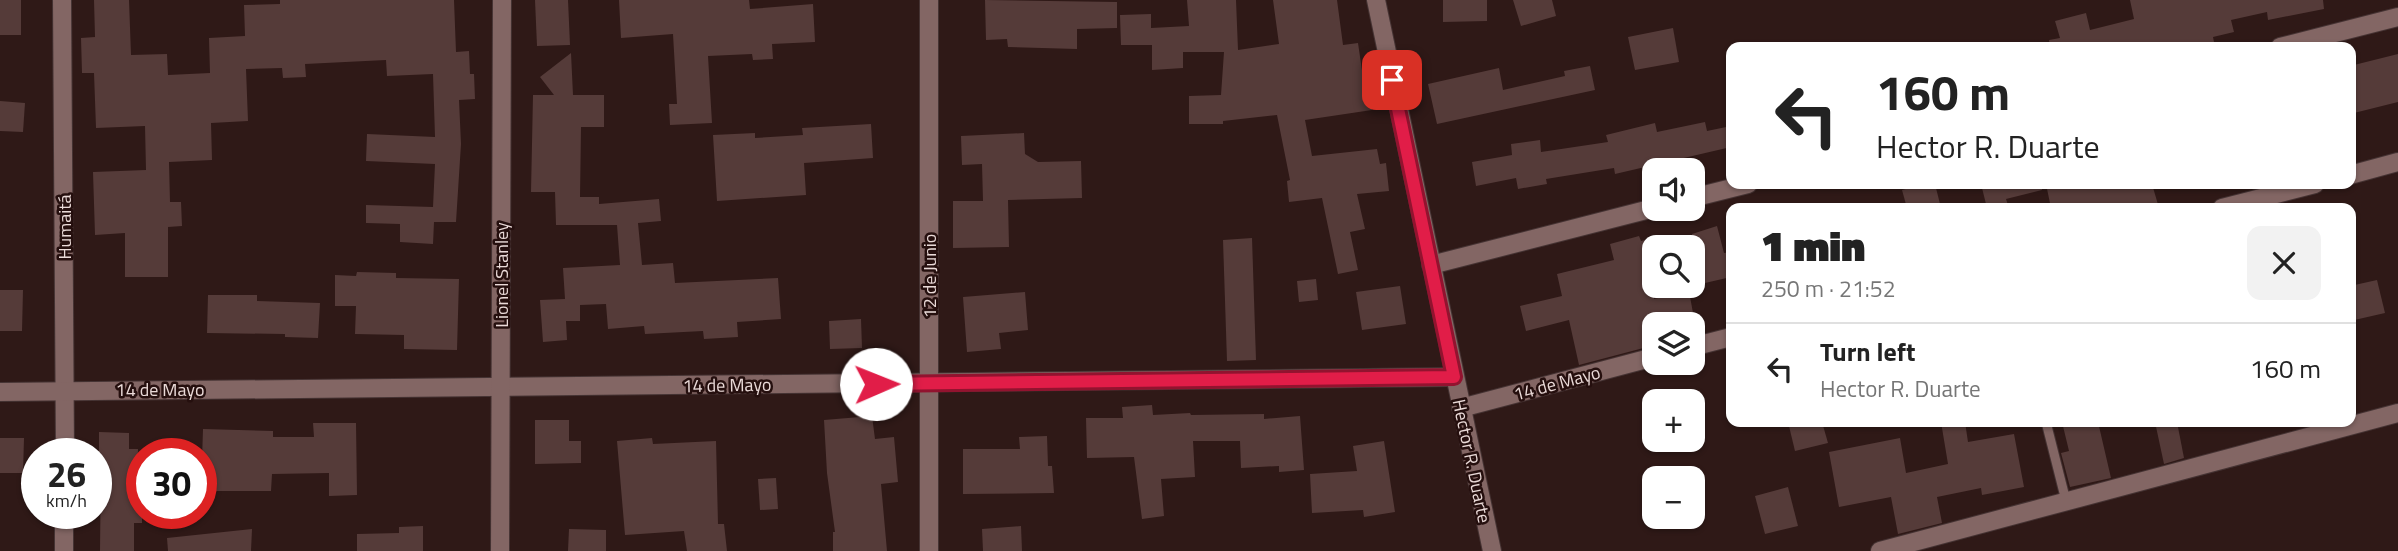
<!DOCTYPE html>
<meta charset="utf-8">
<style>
:root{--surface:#fff;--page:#f2f2f2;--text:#222;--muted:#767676;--line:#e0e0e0}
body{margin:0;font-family:"Titillium Web",sans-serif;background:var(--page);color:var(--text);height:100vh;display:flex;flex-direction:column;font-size:26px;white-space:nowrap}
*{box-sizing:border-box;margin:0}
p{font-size:23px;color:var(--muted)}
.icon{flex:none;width:38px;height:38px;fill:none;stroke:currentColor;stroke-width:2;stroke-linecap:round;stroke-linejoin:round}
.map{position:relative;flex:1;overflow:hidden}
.sheet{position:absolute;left:1726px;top:203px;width:630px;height:224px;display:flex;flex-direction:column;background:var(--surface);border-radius:14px;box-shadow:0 2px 5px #0004}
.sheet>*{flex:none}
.guide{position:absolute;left:1726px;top:42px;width:630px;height:147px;border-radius:14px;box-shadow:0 2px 5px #0004;background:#fff;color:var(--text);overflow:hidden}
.controls{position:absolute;left:1642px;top:158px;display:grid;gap:14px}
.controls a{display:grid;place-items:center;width:63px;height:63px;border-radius:14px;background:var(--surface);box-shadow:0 2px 5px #0004;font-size:35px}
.speed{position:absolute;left:21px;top:438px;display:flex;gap:14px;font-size:35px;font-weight:700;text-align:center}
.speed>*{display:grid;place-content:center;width:91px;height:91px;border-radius:50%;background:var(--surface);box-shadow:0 2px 5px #0004;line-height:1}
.speed small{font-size:18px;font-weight:400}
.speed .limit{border:10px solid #d22;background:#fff;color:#111}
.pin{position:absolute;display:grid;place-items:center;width:60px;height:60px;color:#fff;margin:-30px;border-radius:14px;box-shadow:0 4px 10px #0006}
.me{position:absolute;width:77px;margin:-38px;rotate:89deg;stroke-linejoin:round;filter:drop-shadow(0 0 5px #0008)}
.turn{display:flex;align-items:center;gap:24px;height:147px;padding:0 35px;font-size:32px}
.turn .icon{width:91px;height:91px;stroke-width:2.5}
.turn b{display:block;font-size:49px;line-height:60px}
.round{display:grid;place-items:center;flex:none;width:74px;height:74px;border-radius:14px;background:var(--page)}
.headline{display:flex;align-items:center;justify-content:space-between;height:119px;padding:0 35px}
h1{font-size:42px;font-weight:800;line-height:52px}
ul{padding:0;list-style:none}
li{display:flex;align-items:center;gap:21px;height:91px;padding:0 35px;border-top:2px solid var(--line)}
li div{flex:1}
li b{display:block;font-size:26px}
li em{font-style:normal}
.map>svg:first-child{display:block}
.building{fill:#553b39}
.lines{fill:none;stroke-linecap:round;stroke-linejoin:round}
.service-casing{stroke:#453333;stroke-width:11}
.minor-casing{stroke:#453333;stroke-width:20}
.tertiary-casing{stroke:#453333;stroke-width:20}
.service{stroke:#836664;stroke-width:9}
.minor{stroke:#836664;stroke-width:18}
.tertiary{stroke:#836664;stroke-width:18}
.route-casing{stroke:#92132f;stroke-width:18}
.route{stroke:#e11d48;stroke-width:12}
.labels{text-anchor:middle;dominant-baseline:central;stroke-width:5;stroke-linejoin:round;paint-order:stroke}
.street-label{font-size:18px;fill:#eadad8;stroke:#250f0e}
</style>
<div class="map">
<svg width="2398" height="551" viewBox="0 0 2398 551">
<rect width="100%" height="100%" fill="#2f1917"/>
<!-- building -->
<g class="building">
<rect x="0" y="0" width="21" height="35"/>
<polygon points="94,0 129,0 131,55 167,54 168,75 210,73 209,38 245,36 244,5 280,4 280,0 454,0 456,52 469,51 470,74 474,74 475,99 459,100 461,144 456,222 434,222 433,244 400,242 400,224 366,223 366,205 433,207 435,164 366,161 367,134 435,137 433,74 387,76 386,60 305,64 306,77 283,78 282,68 246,69 248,121 211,123 212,160 169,162 170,202 181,202 182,226 168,227 168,277 125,277 125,233 95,235 93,172 146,170 145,126 96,128 94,73 82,73 81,38 95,37"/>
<polygon points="535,0 568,0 570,45 537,46"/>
<polygon points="619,0 749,0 750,9 813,4 815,42 772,44 773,59 753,60 752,54 708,56 712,123 670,125 669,104 677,104 673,34 621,38"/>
<polygon points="985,0 1117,2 1117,28 1077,29 1077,49 1008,47 1007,39 986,40"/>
<polygon points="1187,0 1236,0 1238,50 1279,44 1273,0 1337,0 1343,45 1358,43 1365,91 1369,91 1372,110 1305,120 1312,156 1377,149 1380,164 1386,163 1389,191 1357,194 1365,229 1350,232 1358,270 1338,274 1322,198 1289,202 1287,181 1290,180 1277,115 1223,121 1223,124 1189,124 1189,96 1221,95 1224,52 1183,52 1183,68 1152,70 1152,45 1121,45 1120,15 1151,14 1151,28 1189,26"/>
<polygon points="1443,0 1487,0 1487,21 1443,22"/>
<polygon points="1513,0 1552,0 1556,16 1521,26"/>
<polygon points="2130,0 2323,0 2324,9 2268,20 2267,12 2231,20 2234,32 2213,37 2215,47 2050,47 2049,40 2060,38 2055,21 2086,13 2090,30 2134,19"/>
<polygon points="1673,28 1679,62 1635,70 1628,37"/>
<polygon points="571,53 573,95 604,95 604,127 581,127 580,197 599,197 599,204 659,199 661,221 638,223 642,265 673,263 675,283 778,278 781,319 737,322 738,337 704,339 703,331 645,334 644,326 608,329 606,304 580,305 580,321 566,321 567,340 543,342 540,300 565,299 563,268 620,265 617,225 556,225 555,192 531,192 533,95 554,95 540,77"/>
<polygon points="2398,54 2398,102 2350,114 2350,66"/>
<polygon points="1590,66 1595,90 1437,124 1428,84 1499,68 1503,90 1565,76 1564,71"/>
<polygon points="0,101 25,103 23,132 0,131"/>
<polygon points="1705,122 1707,131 1731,126 1731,147 1615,174 1614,168 1546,179 1547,184 1518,189 1516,178 1476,186 1472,162 1512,155 1511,144 1540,140 1541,152 1608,142 1606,135 1655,123 1657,132"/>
<polygon points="871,124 873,158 804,163 806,195 717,201 713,135 755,133 755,138 803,135 802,128"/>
<polygon points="1024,133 1025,154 1038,162 1081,161 1082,198 1008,200 1009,247 953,248 953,201 983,201 982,164 962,165 961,136"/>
<polygon points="1925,184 1935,184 1941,208 1907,208 1902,190"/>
<polygon points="1981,184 2041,184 2042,190 2006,199 2009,208 1987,208"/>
<polygon points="2046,184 2152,184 2159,208 2089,208 2088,203 2065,208 2051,208"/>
<polygon points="1717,226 1724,253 1731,252 1731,277 1692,286 1692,234"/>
<polygon points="1639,236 1641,241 1654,238 1654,299 1689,291 1695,324 1645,324 1651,346 1579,365 1569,320 1526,331 1520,306 1562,296 1557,274 1614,260 1610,244"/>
<polygon points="1252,238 1256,360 1227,361 1223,240"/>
<polygon points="357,272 396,273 396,278 459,279 457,350 404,349 404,335 355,334 356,306 335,306 335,275 356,276"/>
<polygon points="1316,279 1318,300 1299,302 1297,281"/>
<polygon points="2377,280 2385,313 2350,321 2350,286"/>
<polygon points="1400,286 1406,324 1362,330 1356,292"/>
<polygon points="0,290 23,290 22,331 0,331"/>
<polygon points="1025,292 1028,330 999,333 1001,349 967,352 963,297"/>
<polygon points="208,295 257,295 257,301 320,303 318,338 285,337 285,334 207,333"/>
<polygon points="861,319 862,348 830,349 829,321"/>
<polygon points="1152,405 1153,415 1190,413 1191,415 1264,414 1264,419 1300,416 1304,470 1279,472 1279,466 1241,468 1240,441 1193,441 1195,477 1161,479 1164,516 1142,519 1134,457 1087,458 1086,418 1123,418 1122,407"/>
<polygon points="872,416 875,439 894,437 898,482 881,484 887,551 833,551 833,532 835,532 827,473 824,420"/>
<polygon points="535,420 569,420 569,441 581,441 581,463 535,464"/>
<polygon points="1788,422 1822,422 1828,443 1795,451"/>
<polygon points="1941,422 1965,422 1968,442 2014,434 2024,487 1982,495 1981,488 1937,497 1942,523 1898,534 1891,497 1839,507 1829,452 1900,438 1906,473 1948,464"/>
<polygon points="2062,422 2098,422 2111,478 2070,487 2061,453 2069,451"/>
<polygon points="2155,422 2177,422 2184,458 2164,464"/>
<polygon points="313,423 356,423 357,495 329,496 329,473 272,474 271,491 201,491 203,429 273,431 273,437 314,437"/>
<polygon points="99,432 129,433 129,449 138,449 137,504 142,504 142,523 134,523 134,551 100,551 101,456 99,456"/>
<polygon points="1047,436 1048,466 1052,466 1054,493 963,494 963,449 1020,449 1019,437"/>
<polygon points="0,438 24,438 23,473 0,473"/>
<polygon points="652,438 653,444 716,441 718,524 724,524 727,551 687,551 684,531 625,535 617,441"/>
<polygon points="1384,441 1395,512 1364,517 1363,510 1312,513 1310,474 1357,471 1353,446"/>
<polygon points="776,478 778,509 760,510 758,479"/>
<polygon points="1788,487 1798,526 1765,534 1755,496"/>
<polygon points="423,526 423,551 357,551 357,534 399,533 399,527"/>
<polygon points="1021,526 1022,551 983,551 982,529"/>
<polygon points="252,529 251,551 168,551 167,538"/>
<polygon points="569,529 606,530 606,551 568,551"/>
</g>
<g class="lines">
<defs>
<polyline id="service" points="2046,422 2066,501"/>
<g id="minor">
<polyline points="62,0 65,453"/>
<polyline points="929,0 929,551"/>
<polyline points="2280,47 2398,17"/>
<polyline points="2350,175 2398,162"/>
<polyline points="1692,198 1748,184"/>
<polyline points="2222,208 2315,184"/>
<polyline points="1431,265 1654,208"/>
<polyline points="1692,347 1731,337"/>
<polyline points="0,392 1454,377"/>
<polyline points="1461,408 1654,357"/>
<polyline points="64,551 64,513"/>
<polyline points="500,551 502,0"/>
<polyline points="1880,551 2398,413"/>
</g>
<polyline id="tertiary" points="1376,0 1492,551"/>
</defs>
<!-- service casing -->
<use href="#service" class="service-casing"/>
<!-- minor casing -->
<use href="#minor" class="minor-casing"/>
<!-- tertiary casing -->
<use href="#tertiary" class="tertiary-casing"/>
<!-- service -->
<use href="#service" class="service"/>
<!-- minor -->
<use href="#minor" class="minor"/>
<!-- tertiary -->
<use href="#tertiary" class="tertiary"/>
</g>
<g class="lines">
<defs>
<polyline id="route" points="876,384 1454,377 1392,80"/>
</defs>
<!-- route casing -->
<use href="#route" class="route-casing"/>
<!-- route -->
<use href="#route" class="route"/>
</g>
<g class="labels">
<!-- street labels -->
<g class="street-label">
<text transform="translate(64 227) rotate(-90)">Humaitá</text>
<text transform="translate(501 275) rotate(-90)">Lionel Stanley</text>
<text transform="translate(929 276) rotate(-90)">12 de Junio</text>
<text transform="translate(1557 383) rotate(-15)">14 de Mayo</text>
<text transform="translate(727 385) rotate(-1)">14 de Mayo</text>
<text x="160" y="389">14 de Mayo</text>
<text transform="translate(1472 461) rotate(78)">Hector R. Duarte</text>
</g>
</g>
</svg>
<div class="controls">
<a><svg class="icon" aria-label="sound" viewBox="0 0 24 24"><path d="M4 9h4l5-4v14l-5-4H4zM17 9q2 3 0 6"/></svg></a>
<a><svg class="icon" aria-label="search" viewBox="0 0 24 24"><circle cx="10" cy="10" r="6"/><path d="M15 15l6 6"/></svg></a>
<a><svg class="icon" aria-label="layers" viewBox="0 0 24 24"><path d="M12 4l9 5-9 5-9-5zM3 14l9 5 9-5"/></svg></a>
<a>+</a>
<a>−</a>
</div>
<div class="speed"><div>26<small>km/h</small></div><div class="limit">30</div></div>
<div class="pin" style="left:1392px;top:80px;background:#d93025"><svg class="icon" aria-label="arrive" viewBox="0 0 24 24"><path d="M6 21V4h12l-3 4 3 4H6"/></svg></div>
<svg class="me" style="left:876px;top:384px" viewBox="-20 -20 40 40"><circle r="19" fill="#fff"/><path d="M0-13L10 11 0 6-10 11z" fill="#e11d48"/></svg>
<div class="guide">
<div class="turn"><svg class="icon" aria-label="left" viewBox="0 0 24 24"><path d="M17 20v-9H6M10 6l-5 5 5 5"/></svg><div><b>160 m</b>Hector R. Duarte</div></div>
</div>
<section class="sheet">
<div class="headline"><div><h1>1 min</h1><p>250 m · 21:52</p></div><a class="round"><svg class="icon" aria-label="close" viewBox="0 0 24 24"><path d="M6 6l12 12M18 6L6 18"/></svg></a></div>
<ul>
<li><svg class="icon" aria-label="left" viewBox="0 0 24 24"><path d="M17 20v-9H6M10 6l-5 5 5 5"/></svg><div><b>Turn left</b><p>Hector R. Duarte</p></div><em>160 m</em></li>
</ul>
</section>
</div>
